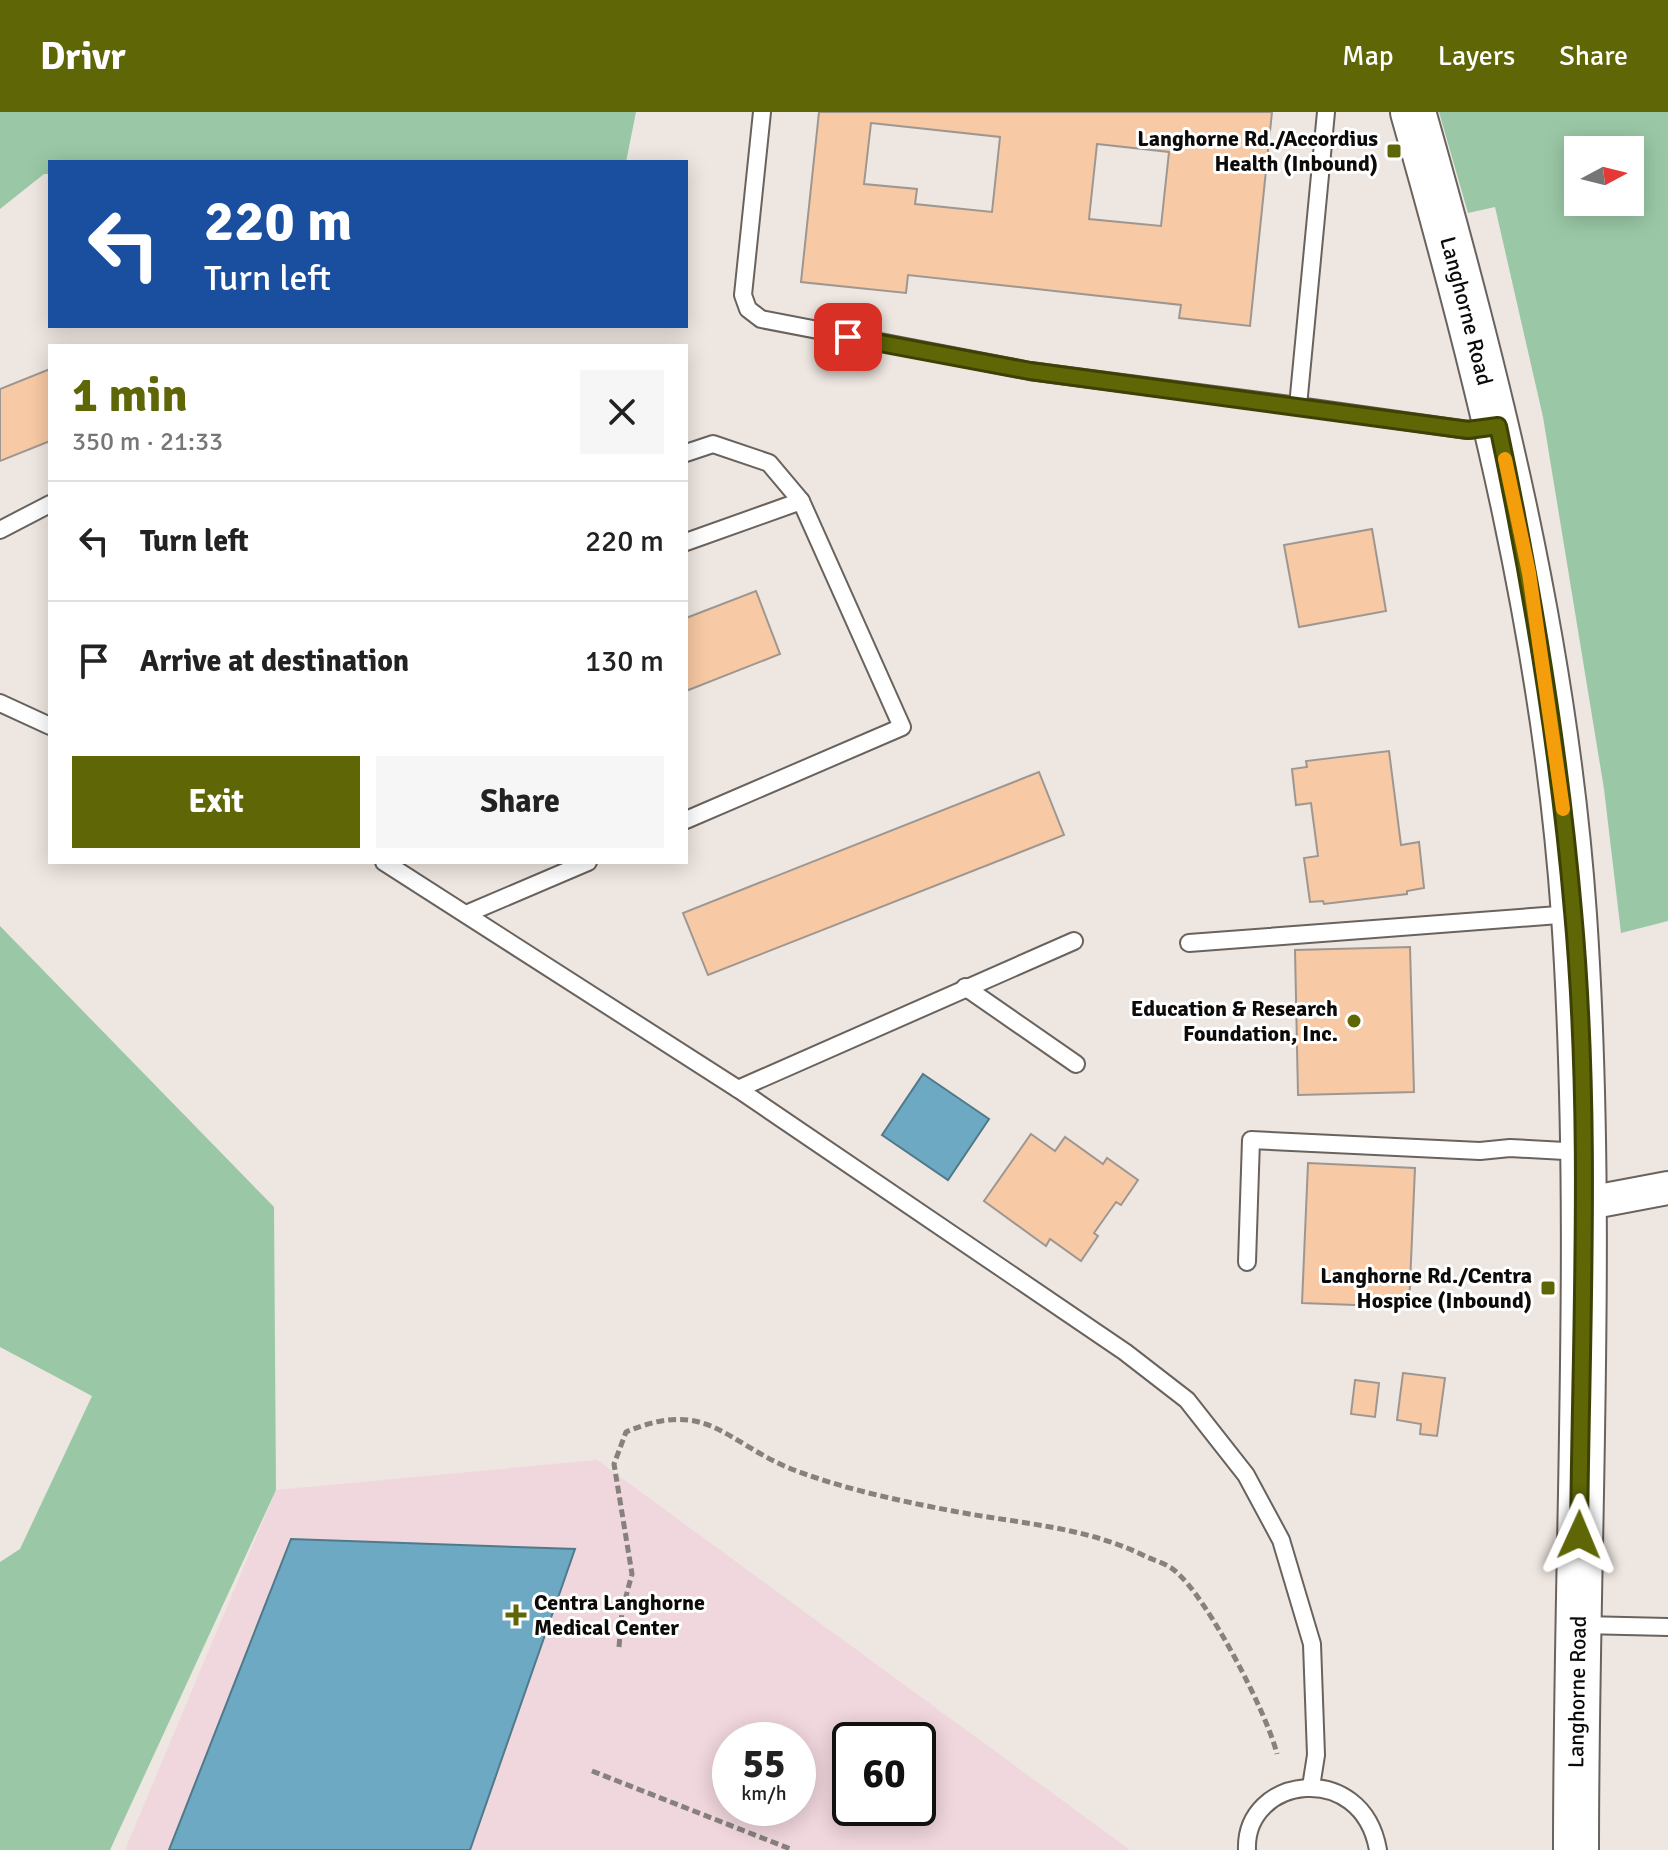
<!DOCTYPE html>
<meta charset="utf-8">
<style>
:root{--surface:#fff;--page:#f6f6f6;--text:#222;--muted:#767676;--line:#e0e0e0;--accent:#5e6606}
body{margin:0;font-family:Signika,sans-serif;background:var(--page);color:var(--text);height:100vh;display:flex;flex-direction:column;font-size:30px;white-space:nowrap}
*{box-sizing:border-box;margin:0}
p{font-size:26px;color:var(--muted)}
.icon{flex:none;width:44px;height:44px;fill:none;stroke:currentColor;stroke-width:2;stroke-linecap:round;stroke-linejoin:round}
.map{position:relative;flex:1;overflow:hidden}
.sheet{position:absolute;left:48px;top:232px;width:640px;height:520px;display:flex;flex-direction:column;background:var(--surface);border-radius:0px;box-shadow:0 4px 20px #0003}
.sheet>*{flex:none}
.banner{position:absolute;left:48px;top:48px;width:640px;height:168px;border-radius:0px;box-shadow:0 4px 20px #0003;background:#1a4fa0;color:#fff;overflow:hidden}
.needle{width:52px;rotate:83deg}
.controls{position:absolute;left:1564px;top:24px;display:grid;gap:16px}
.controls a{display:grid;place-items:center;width:80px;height:80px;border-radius:0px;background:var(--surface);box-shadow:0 4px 20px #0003;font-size:40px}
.speed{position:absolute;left:712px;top:1610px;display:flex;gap:16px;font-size:40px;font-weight:700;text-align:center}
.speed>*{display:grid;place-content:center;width:104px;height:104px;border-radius:50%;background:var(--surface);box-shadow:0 4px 20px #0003;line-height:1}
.speed small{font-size:20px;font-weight:400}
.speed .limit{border:4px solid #111;border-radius:12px;background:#fff;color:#111}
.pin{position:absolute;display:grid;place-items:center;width:68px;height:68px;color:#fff;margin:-34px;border-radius:16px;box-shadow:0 4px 12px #0006}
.me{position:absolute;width:88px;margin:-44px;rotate:1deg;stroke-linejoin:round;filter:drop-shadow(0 0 6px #0008)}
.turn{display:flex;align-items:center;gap:28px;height:168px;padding:0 24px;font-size:36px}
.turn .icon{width:104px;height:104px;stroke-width:2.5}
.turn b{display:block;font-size:56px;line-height:68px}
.round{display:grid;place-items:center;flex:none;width:84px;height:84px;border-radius:0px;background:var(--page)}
.overview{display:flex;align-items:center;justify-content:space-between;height:136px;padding:0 24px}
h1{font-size:48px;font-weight:700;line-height:60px;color:var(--accent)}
.cta{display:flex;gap:16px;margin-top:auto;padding:16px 24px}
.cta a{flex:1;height:92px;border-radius:0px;background:var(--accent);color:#fff;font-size:32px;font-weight:700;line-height:92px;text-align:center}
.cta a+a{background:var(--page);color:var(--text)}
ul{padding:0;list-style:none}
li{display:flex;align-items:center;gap:24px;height:120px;padding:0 24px;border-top:2px solid var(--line)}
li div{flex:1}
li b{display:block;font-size:30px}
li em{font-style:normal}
header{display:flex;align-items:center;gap:48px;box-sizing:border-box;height:112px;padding:0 40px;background:var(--accent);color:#fff}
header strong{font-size:38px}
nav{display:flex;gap:44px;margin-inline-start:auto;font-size:28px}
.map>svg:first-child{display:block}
.medical{fill:#f0d6dd;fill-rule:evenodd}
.green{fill:#9ac8a6;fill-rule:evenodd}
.water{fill:#6da9c2;stroke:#507a8a;stroke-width:2}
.building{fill:#f7c9a4;stroke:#9e9791;stroke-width:2;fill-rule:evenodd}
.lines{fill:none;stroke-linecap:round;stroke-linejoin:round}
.lane-casing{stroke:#69625d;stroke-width:20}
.street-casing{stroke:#69625d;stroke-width:36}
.primary-casing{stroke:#69625d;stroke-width:48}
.path{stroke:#86817c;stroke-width:5;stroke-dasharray:8 4;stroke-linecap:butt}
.lane{stroke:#fff;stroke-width:16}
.street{stroke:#fff;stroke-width:32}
.primary{stroke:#fff;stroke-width:44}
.route-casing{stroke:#3d4204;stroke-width:20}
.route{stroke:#5e6606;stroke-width:14}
.slow{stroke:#f59e0b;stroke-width:14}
.poi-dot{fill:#5e6606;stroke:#fff;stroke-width:3}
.labels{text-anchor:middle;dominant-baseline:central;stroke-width:6;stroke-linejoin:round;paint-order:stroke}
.poi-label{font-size:22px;font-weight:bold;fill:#0d0b09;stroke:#fff;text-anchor:end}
.street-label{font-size:22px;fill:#0d0b09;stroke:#fff}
</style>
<header>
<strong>Drivr</strong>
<nav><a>Map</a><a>Layers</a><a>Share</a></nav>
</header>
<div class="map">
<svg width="1668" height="1738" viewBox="0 0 1668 1738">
<rect width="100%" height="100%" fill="#eee6e0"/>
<!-- medical -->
<path class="medical" d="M 597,1348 L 1130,1738 L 125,1738 L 276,1378 ZM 730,1628 L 798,1628 L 798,1696 L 730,1696 ZM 850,1628 L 918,1628 L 918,1696 L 850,1696 Z"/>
<!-- green -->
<g class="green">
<polygon points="0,0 636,0 626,50 50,50 50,62 44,62 0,97"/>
<path d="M 1439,0 L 1668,0 L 1668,809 L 1621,821 L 1604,677 L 1543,305 L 1495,95 L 1468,101 ZM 1578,38 L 1630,38 L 1630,90 L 1578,90 Z"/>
<polygon points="0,814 274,1095 276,1378 110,1738 0,1738 0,1450 20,1437 92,1284 0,1235"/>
</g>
<!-- water -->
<g class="water">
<polygon points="923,962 989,1007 948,1068 882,1023"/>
<polygon points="291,1427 575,1437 470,1738 169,1738"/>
</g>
<!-- building -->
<g class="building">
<path d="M 819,0 L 1272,0 L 1250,214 L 1179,206 L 1181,193 L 908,163 L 906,181 L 801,170 ZM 871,11 L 1000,25 L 992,100 L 915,92 L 917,77 L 864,72 ZM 1097,32 L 1169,40 L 1161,114 L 1089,107 Z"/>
<polygon points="50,257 50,329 0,349 0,277"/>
<polygon points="1372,417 1386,499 1299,515 1284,433"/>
<polygon points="756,479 780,542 686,579 686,506"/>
<polygon points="1389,639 1401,733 1419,730 1424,776 1407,779 1407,782 1324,792 1323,789 1310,790 1304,746 1318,744 1311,691 1296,693 1292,657 1307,655 1306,649"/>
<polygon points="1039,660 1064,723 708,863 683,801"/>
<polygon points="1410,835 1414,980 1298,983 1295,838"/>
<polygon points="1031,1022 1055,1039 1065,1025 1103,1052 1107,1046 1138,1068 1121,1093 1116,1090 1094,1121 1098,1124 1081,1149 1050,1127 1046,1134 984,1089"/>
<polygon points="1308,1051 1415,1056 1409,1195 1302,1191"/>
<polygon points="1403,1261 1445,1266 1437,1324 1420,1322 1421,1312 1397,1308"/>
<polygon points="1355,1268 1379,1271 1375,1305 1351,1302"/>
</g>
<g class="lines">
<defs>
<g id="lane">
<polyline points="762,0 743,183 748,197 761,207 1030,259 1298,294"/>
<polyline points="1326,0 1298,294 1468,318 1495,315"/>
<polyline points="686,341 713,332 769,351 801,389"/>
<polyline points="0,418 50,392"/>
<polyline points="686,430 801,389 902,615 686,708"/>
<polyline points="0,591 50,614"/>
<polyline points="384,750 738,977 1125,1240 1187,1288 1246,1363 1281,1428 1312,1532 1316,1643 1311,1675"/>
<polyline points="466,802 588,750"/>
<polyline points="1189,831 1572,802"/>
<polyline points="965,875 1076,952"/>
<polyline points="738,977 1074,829"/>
<polyline points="1247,1150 1251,1028 1480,1039 1510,1036 1583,1040"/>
<polyline points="1582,1513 1668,1515"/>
<path d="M 1247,1738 C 1244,1664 1362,1647 1378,1738"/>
</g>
<polyline id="street" points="1583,1092 1668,1076"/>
<g id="primary">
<path id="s1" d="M 1413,0 C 1488,263 1555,529 1574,803 C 1595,1114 1576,1427 1576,1738"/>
</g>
</defs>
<!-- lane casing -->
<use href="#lane" class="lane-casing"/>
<!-- street casing -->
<use href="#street" class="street-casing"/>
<!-- primary casing -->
<use href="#primary" class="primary-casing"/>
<!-- path -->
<g class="path">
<path d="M 619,1535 L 622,1499 L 632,1462 L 614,1352 L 626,1320 C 708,1285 725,1331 794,1358 C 844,1377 900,1389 953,1399 C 1020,1412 1085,1414 1147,1445 C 1156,1449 1167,1452 1174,1458 C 1207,1484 1267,1601 1277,1642"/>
<polyline points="592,1659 793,1738"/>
</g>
<!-- lane -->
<use href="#lane" class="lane"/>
<!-- street -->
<use href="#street" class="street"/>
<!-- primary -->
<use href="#primary" class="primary"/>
</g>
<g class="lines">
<defs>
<path id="route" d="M 848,225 L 1030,259 L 1468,318 L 1498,314 C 1532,475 1559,635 1573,799 C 1592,1006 1581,1215 1579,1423"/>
</defs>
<!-- route casing -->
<use href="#route" class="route-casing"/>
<!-- route -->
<use href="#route" class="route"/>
<!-- slow -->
<polyline class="slow" points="1505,347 1529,461 1563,697"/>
</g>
<!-- markers -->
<g class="poi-dot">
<rect x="1386" y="31" width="16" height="16" rx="4"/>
<circle cx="1354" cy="909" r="8"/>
<rect x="1540" y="1168" width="16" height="16" rx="4"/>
<path d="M512 1491h8v8h8v8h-8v8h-8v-8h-8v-8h8z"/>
</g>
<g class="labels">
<!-- poi labels -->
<g class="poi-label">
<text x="1378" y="26">Langhorne Rd./Accordius<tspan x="1378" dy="25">Health (Inbound)</tspan></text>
<text x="1338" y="896">Education &amp; Research<tspan x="1338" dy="25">Foundation, Inc.</tspan></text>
<text x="1532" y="1163">Langhorne Rd./Centra<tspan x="1532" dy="25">Hospice (Inbound)</tspan></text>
<text x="534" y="1490" text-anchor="start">Centra Langhorne<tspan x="534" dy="25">Medical Center</tspan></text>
</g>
<!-- street labels -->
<g class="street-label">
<text stroke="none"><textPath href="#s1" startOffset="206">Langhorne Road</textPath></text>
<text transform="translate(1577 1580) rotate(-89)">Langhorne Road</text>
</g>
</g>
</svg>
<div class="controls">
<a><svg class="needle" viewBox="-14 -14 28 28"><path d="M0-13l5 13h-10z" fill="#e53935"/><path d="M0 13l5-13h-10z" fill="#767676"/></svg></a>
</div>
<div class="speed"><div>55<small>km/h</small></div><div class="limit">60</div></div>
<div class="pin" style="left:848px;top:225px;background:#d93025"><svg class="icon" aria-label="arrive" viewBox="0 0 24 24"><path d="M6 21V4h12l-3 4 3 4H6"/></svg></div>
<svg class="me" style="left:1579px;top:1423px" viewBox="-20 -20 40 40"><path d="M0-17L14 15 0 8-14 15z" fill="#5e6606" stroke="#fff" stroke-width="4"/></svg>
<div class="banner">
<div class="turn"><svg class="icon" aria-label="left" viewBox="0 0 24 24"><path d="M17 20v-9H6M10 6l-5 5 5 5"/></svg><div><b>220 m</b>Turn left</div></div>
</div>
<section class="sheet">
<div class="overview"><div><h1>1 min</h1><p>350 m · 21:33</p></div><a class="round"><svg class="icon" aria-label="close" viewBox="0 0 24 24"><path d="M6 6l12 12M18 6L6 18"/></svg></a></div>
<ul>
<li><svg class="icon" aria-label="left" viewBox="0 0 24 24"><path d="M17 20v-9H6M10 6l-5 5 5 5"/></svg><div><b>Turn left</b></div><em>220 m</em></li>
<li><svg class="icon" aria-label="arrive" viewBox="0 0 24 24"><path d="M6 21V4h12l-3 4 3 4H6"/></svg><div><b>Arrive at destination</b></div><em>130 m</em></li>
</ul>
<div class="cta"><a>Exit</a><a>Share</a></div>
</section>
</div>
